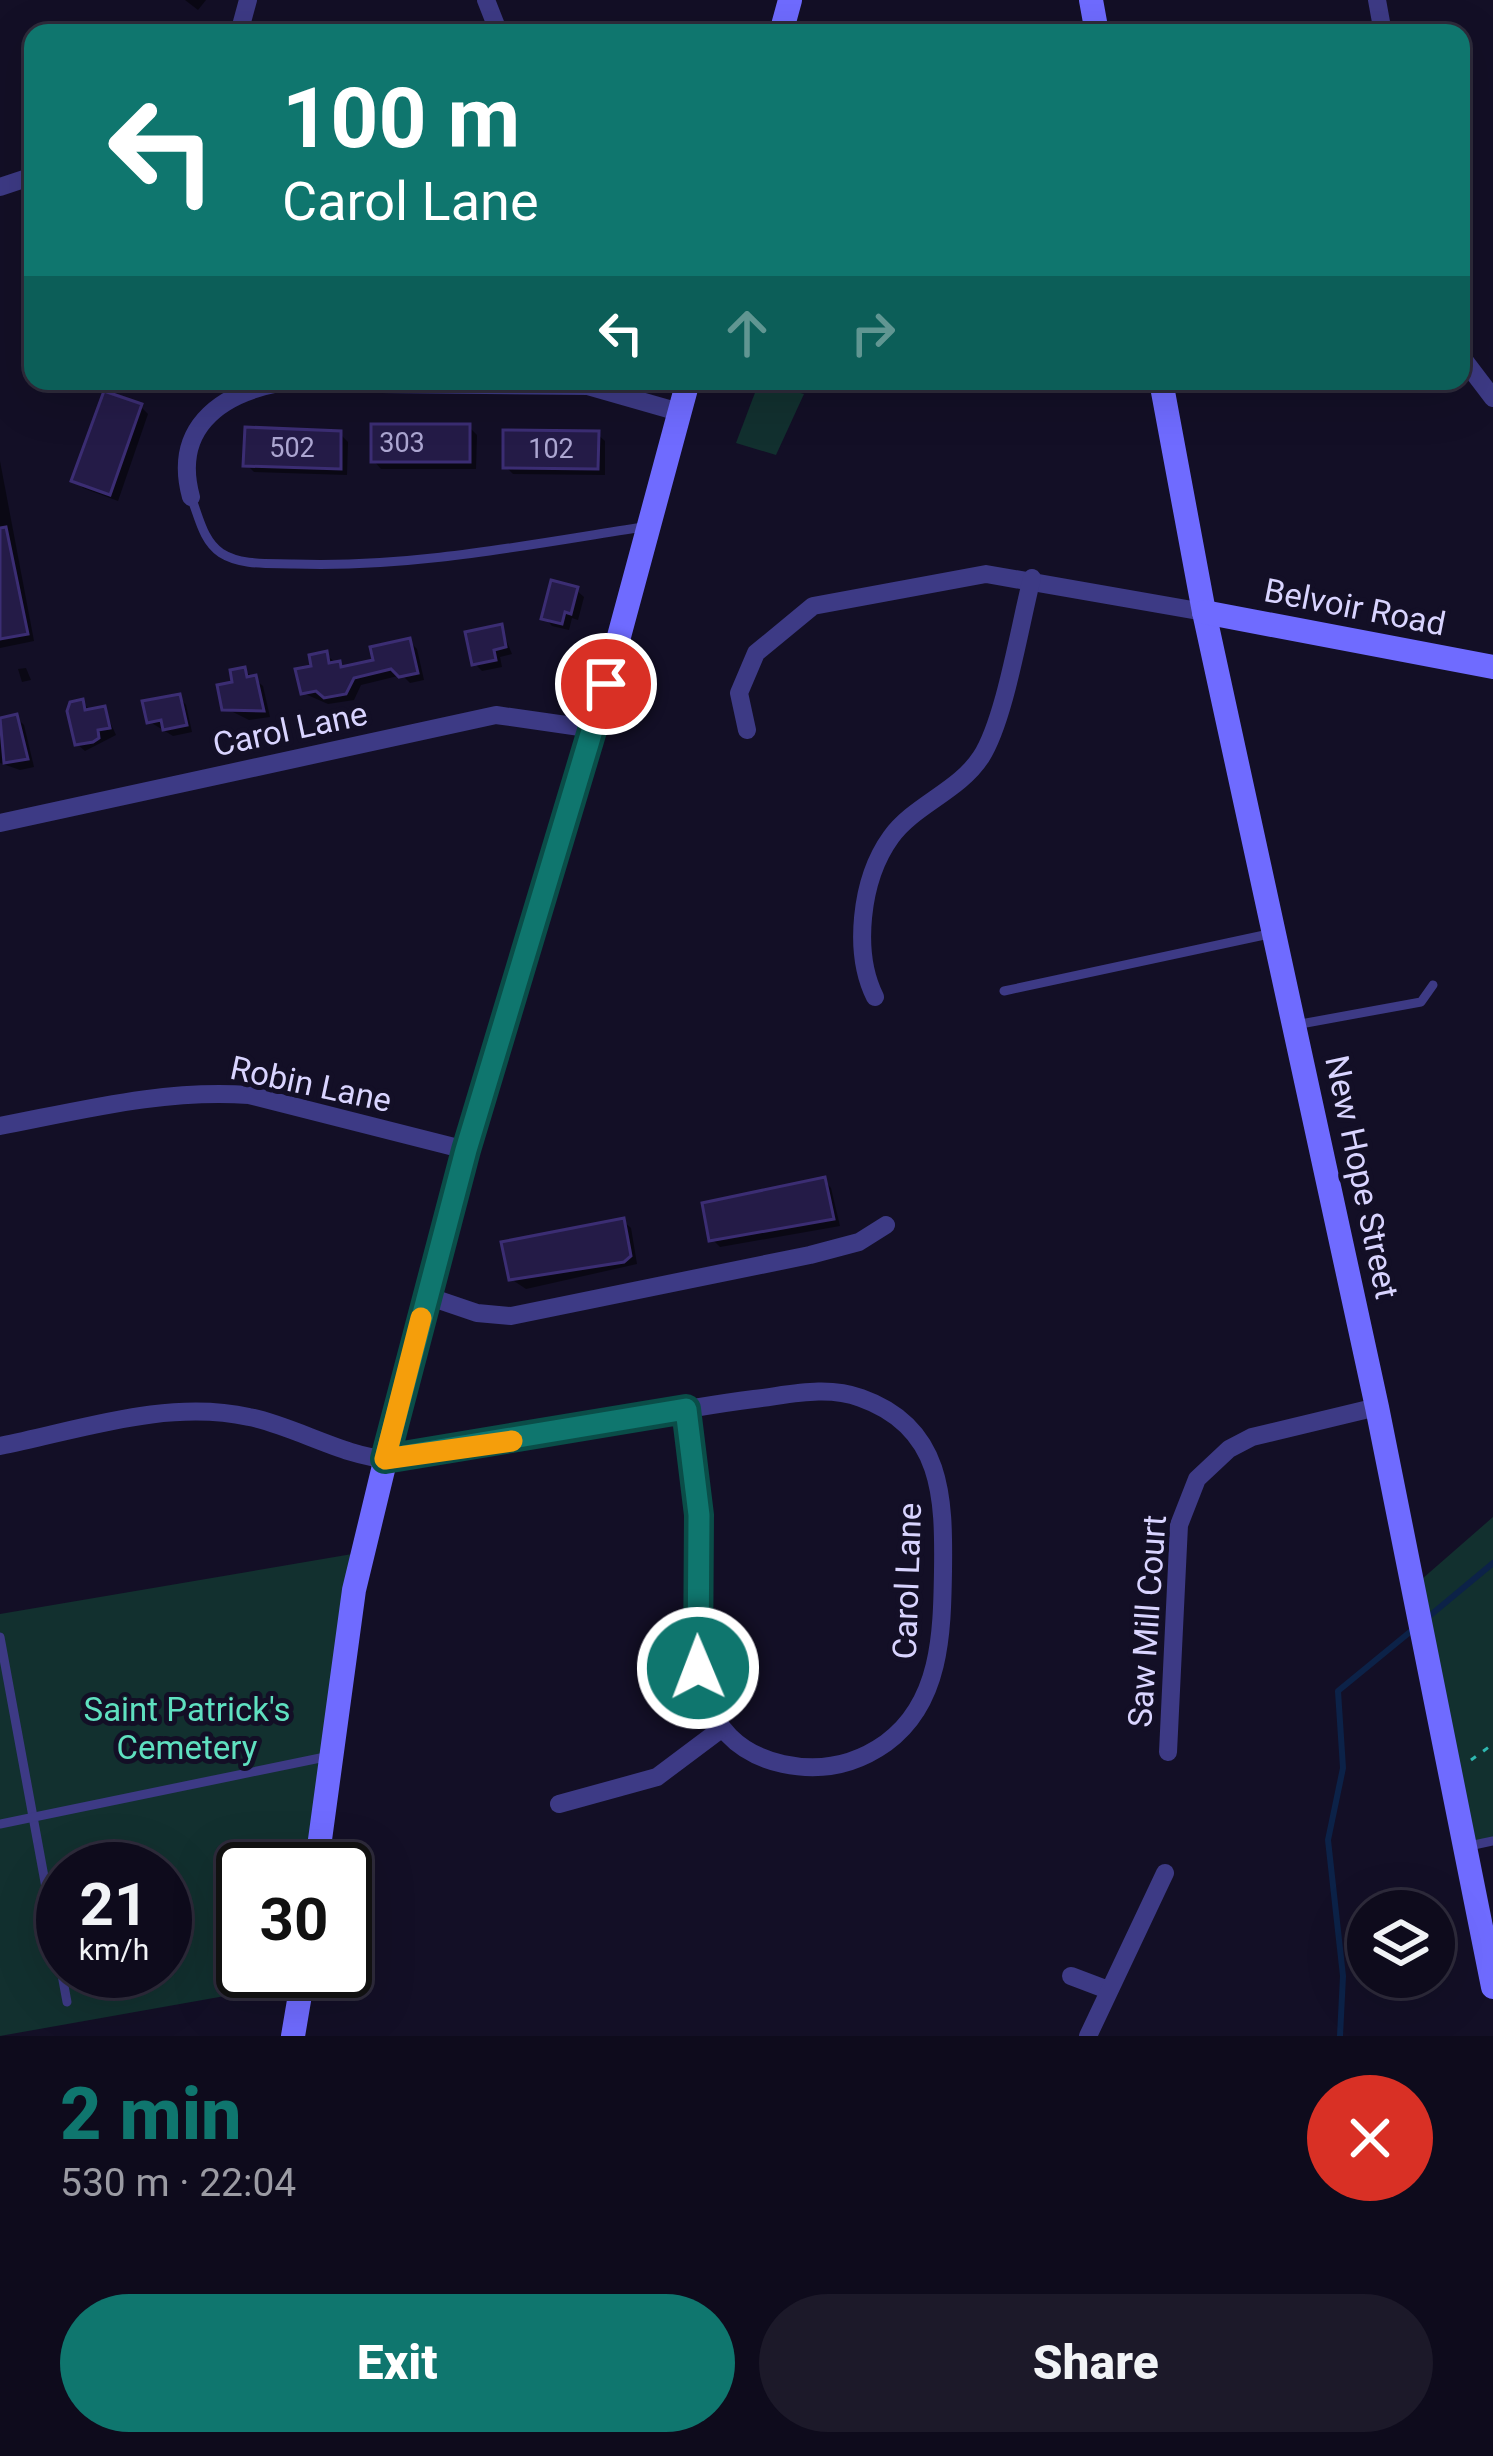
<!DOCTYPE html>
<meta charset="utf-8">
<style>
:root{--surface:#0e0b1c;--page:#1c1929;--text:#f1f3f6;--muted:#9b9ba3;--line:#2e2b3b;--accent:#0f766e}
body{margin:0;font-family:Roboto,sans-serif;background:var(--page);color:var(--text);height:100vh;display:flex;flex-direction:column;font-size:45px;white-space:nowrap}
*{box-sizing:border-box;margin:0}
p{font-size:39px;color:var(--muted)}
.icon{flex:none;width:66px;height:66px;fill:none;stroke:currentColor;stroke-width:2;stroke-linecap:round;stroke-linejoin:round}
.map{position:relative;height:2036px;overflow:hidden}
.side{display:flex;flex-direction:column;background:var(--surface);flex:1}
.side>*{flex:none}
.guide{position:absolute;left:24px;top:24px;width:1446px;height:366px;border-radius:24px;box-shadow:0 12px 48px #0002,0 0 0 3px var(--line);background:#0f766e;color:#fff;overflow:hidden}
.controls{position:absolute;left:1347px;top:1890px;display:grid;gap:24px}
.controls a{display:grid;place-items:center;width:108px;height:108px;border-radius:50%;background:var(--surface);box-shadow:0 12px 48px #0002,0 0 0 3px var(--line);font-size:60px}
.speed{position:absolute;left:36px;top:1842px;display:flex;gap:24px;font-size:60px;font-weight:700;text-align:center}
.speed>*{display:grid;place-content:center;width:156px;height:156px;border-radius:50%;background:var(--surface);box-shadow:0 12px 48px #0002,0 0 0 3px var(--line);line-height:1}
.speed small{font-size:30px;font-weight:400}
.speed .limit{border:6px solid #111;border-radius:18px;background:#fff;color:#111}
.pin{position:absolute;display:grid;place-items:center;width:102px;height:102px;color:#fff;margin:-51px;border:6px solid #fff;border-radius:50%;box-shadow:0 3px 12px #0007}
.me{position:absolute;width:132px;margin:-66px;rotate:359deg;stroke-linejoin:round;filter:drop-shadow(0 0 9px #0008)}
.turn{display:flex;align-items:center;gap:42px;height:252px;padding:0 60px;font-size:54px}
.turn .icon{width:156px;height:156px;stroke-width:2.5}
.turn b{display:block;font-size:84px;line-height:102px}
.lanes{display:flex;align-items:center;height:114px;padding:0 60px;background:#0003;justify-content:center;gap:60px;direction:ltr}
.lanes .off{opacity:.35}
.round{display:grid;place-items:center;flex:none;width:126px;height:126px;border-radius:63px;background:var(--page)}
.headline{display:flex;align-items:center;justify-content:space-between;height:204px;padding:0 60px}
h1{font-size:72px;font-weight:800;line-height:90px;color:var(--accent)}
.action{display:flex;gap:24px;margin-top:auto;padding:24px 60px}
.action a{flex:1;height:138px;border-radius:72px;background:var(--accent);color:#fff;font-size:48px;font-weight:800;line-height:138px;text-align:center}
.action a+a{background:var(--page);color:var(--text)}
.map>svg:first-child{display:block}
.green{fill:#12302f;fill-rule:evenodd}
.shadow{fill:#0007}
.lines{fill:none;stroke-linecap:round;stroke-linejoin:round}
.stream{stroke:#0c2248;stroke-width:6}
.building{fill:#241b47;stroke:#3b2d73;stroke-width:3}
.path{stroke:#2fb8b0;stroke-width:3;stroke-dasharray:6 9;stroke-linecap:butt}
.lane{stroke:#3d3a85;stroke-width:9}
.street{stroke:#3d3a85;stroke-width:18}
.secondary{stroke:#6f6bff;stroke-width:24}
.route-casing{stroke:#0a4d48;stroke-width:30}
.route{stroke:#0f766e;stroke-width:21}
.slow{stroke:#f59e0b;stroke-width:21}
.labels{text-anchor:middle;dominant-baseline:central;stroke-width:10;stroke-linejoin:round;paint-order:stroke}
.number-label{font-size:27px;fill:#aca6d1}
.street-label{font-size:33px;fill:#d9d4ff;stroke:#130f26}
.park-label{font-size:33px;fill:#5fe0c0;stroke:#130f26}
</style>
<div class="map">
<svg width="1493" height="2036" viewBox="0 0 1493 2036">
<rect width="100%" height="100%" fill="#130f26"/>
<!-- green -->
<g class="green">
<polygon points="759,382 804,394 776,455 736,443"/>
<polygon points="1493,1517 1493,1841 1464,1847 1414,1586"/>
<path d="M 364,1552 L 316,1869 L 243,1869 L 243,1971 L 304,1971 L 303,1982 L 0,2036 L 0,1614 ZM 63,1869 L 165,1869 L 165,1971 L 63,1971 Z"/>
</g>
<!-- shadow -->
<g class="shadow">
<polygon points="185,0 206,0 198,10"/>
<polygon points="33,217 33,258 25,219"/>
<polygon points="140,406 148,414 118,501 83,488 75,480"/>
<polygon points="469,427 477,435 476,469 381,469 374,461"/>
<polygon points="340,434 348,442 347,475 254,472 246,464"/>
<polygon points="597,434 605,441 605,475 513,474 506,467"/>
<polygon points="0,461 34,641 0,648"/>
<polygon points="576,590 584,597 578,620 572,618 569,630 552,626 545,618"/>
<polygon points="501,627 512,654 500,657 502,667 482,671 474,663"/>
<polygon points="409,641 417,649 424,680 410,683 402,675 361,685 354,700 328,704 303,693 326,655 344,669 377,662"/>
<polygon points="26,668 31,680 22,682 18,669"/>
<polygon points="244,670 263,686 270,717 249,720 225,708"/>
<polygon points="179,697 186,705 192,732 173,736 150,722"/>
<polygon points="82,702 90,710 104,709 116,735 85,751 77,744"/>
<polygon points="16,717 24,725 34,767 20,770 0,763 0,733"/>
<polygon points="824,1180 831,1188 840,1226 720,1247 712,1239"/>
<polygon points="623,1221 631,1228 637,1264 526,1289 511,1279"/>
</g>
<g class="lines">
<!-- stream -->
<g class="stream">
<polyline points="1427,1618 1493,1563"/>
<polyline points="1340,2036 1343,1976 1328,1840 1343,1768 1338,1691 1416,1627"/>
</g>
</g>
<!-- building -->
<g class="building">
<polygon points="104,391 142,404 110,495 71,481"/>
<rect x="371" y="424" width="99" height="38"/>
<polygon points="245,427 341,431 341,469 243,466"/>
<polygon points="503,430 599,431 598,469 503,468"/>
<polygon points="6,527 28,634 0,639 0,528"/>
<polygon points="551,580 578,587 571,614 565,612 562,624 541,619"/>
<polygon points="502,624 506,647 494,650 496,660 472,665 465,632"/>
<polygon points="410,638 418,673 399,677 391,669 354,678 346,694 324,698 316,691 301,694 295,669 311,666 309,655 327,651 329,663 340,661 341,667 373,660 370,647"/>
<polygon points="245,667 247,677 256,675 264,711 222,710 217,685 232,682 230,670"/>
<polygon points="180,694 187,725 163,730 161,720 147,723 142,701"/>
<polygon points="83,699 85,710 105,706 110,728 98,730 99,738 93,742 75,745 67,711 70,702"/>
<polygon points="17,714 28,759 4,763 0,718"/>
<polygon points="825,1177 834,1219 709,1241 702,1203"/>
<polygon points="624,1218 631,1256 624,1262 509,1280 501,1242"/>
</g>
<g class="lines">
<!-- path -->
<polyline class="path" points="1471,1760 1493,1744"/>
<!-- lane -->
<g class="lane">
<path d="M 191,497 C 199,517 203,541 221,553 C 241,566 271,563 294,564 C 412,568 526,545 643,527"/>
<polyline points="1004,991 1269,934"/>
<polyline points="1295,1025 1421,1002 1433,985"/>
<polyline points="0,1637 67,2002"/>
<polyline points="0,1824 330,1756"/>
<polyline points="1469,1846 1493,1841"/>
</g>
<!-- street -->
<g class="street">
<polyline points="486,0 499,33"/>
<polyline points="1377,0 1383,33"/>
<polyline points="239,33 248,0"/>
<polyline points="0,187 33,176"/>
<polyline points="1461,356 1493,398"/>
<path d="M 191,497 C 173,431 216,395 279,383 L 588,386 L 679,412"/>
<polyline points="747,730 739,693 756,653 813,606 986,574 1204,612"/>
<polyline points="0,823 496,715 594,729"/>
<path d="M 875,997 C 853,953 860,880 891,837 C 914,805 959,791 981,757 C 1005,720 1020,624 1032,578"/>
<path d="M 0,1126 C 83,1110 164,1089 249,1095 L 466,1150"/>
<polyline points="427,1296 477,1313 511,1316 810,1255 859,1242 886,1225"/>
<path d="M 0,1446 C 80,1430 167,1399 249,1417 C 292,1425 347,1458 388,1459 C 414,1459 443,1451 468,1447 C 564,1434 658,1411 754,1399 C 789,1395 826,1385 861,1398 C 943,1427 944,1498 943,1571 C 942,1633 941,1703 886,1743 C 855,1765 820,1772 783,1764 C 667,1738 702,1604 699,1517 C 697,1481 691,1445 686,1409"/>
<polyline points="1168,1752 1179,1525 1197,1479 1229,1449 1252,1437 1377,1407"/>
<polyline points="559,1804 657,1777 721,1729"/>
<polyline points="1071,1976 1108,1990"/>
<polyline points="1088,2036 1165,1873"/>
</g>
<!-- secondary -->
<g class="secondary">
<polyline points="1091,0 1097,33"/>
<polyline points="781,33 790,0"/>
<polyline points="1161,381 1204,612 1377,1407 1493,1987"/>
<polyline points="1204,612 1493,667"/>
<polyline points="316,1869 354,1590 404,1383 466,1150 594,729 688,381"/>
<polyline points="293,2036 304,1971"/>
</g>
</g>
<g class="lines">
<defs>
<polyline id="route" points="606,684 466,1150 385,1459 686,1409 699,1515 698,1668"/>
</defs>
<!-- route casing -->
<use href="#route" class="route-casing"/>
<!-- route -->
<use href="#route" class="route"/>
<!-- slow -->
<polyline class="slow" points="421,1318 385,1459 512,1441"/>
</g>
<g class="labels">
<!-- number labels -->
<g class="number-label">
<text x="402" y="443">303</text>
<text x="292" y="448">502</text>
<text x="551" y="449">102</text>
</g>
<!-- street labels -->
<g class="street-label">
<text transform="translate(1355 607) rotate(11)">Belvoir Road</text>
<text transform="translate(290 729) rotate(-12)">Carol Lane</text>
<text transform="translate(311 1084) rotate(12)">Robin Lane</text>
<text transform="translate(1362 1177) rotate(78)">New Hope Street</text>
<text transform="translate(907 1581) rotate(-88)">Carol Lane</text>
<text transform="translate(1147 1621) rotate(-86)">Saw Mill Court</text>
</g>
<!-- park labels -->
<g class="park-label">
<text x="187" y="1709">Saint Patrick's<tspan x="187" dy="38">Cemetery</tspan></text>
</g>
</g>
</svg>
<div class="controls">
<a><svg class="icon" aria-label="layers" viewBox="0 0 24 24"><path d="M12 4l9 5-9 5-9-5zM3 14l9 5 9-5"/></svg></a>
</div>
<div class="speed"><div>21<small>km/h</small></div><div class="limit">30</div></div>
<div class="pin" style="left:606px;top:684px;background:#d93025"><svg class="icon" aria-label="arrive" viewBox="0 0 24 24"><path d="M6 21V4h12l-3 4 3 4H6"/></svg></div>
<svg class="me" style="left:698px;top:1668px" viewBox="-20 -20 40 40"><circle r="17" fill="#0f766e" stroke="#fff" stroke-width="3"/><path d="M0-11L8 9 0 5-8 9z" fill="#fff"/></svg>
<div class="guide">
<div class="turn"><svg class="icon" aria-label="left" viewBox="0 0 24 24"><path d="M17 20v-9H6M10 6l-5 5 5 5"/></svg><div><b>100 m</b>Carol Lane</div></div>
<div class="lanes"><svg class="icon" aria-label="left" viewBox="0 0 24 24"><path d="M17 20v-9H6M10 6l-5 5 5 5"/></svg><svg class="icon off" aria-label="ahead" viewBox="0 0 24 24"><path d="M12 20V5M6 11l6-6 6 6"/></svg><svg class="icon off" aria-label="right" viewBox="0 0 24 24"><path d="M7 20v-9h11M14 6l5 5-5 5"/></svg></div>
</div>
</div>
<section class="side">
<div class="headline"><div><h1>2 min</h1><p>530 m · 22:04</p></div><a class="round" style="background:#d93025;color:#fff"><svg class="icon" aria-label="close" viewBox="0 0 24 24"><path d="M6 6l12 12M18 6L6 18"/></svg></a></div>
<div class="action"><a>Exit</a><a>Share</a></div>
</section>
